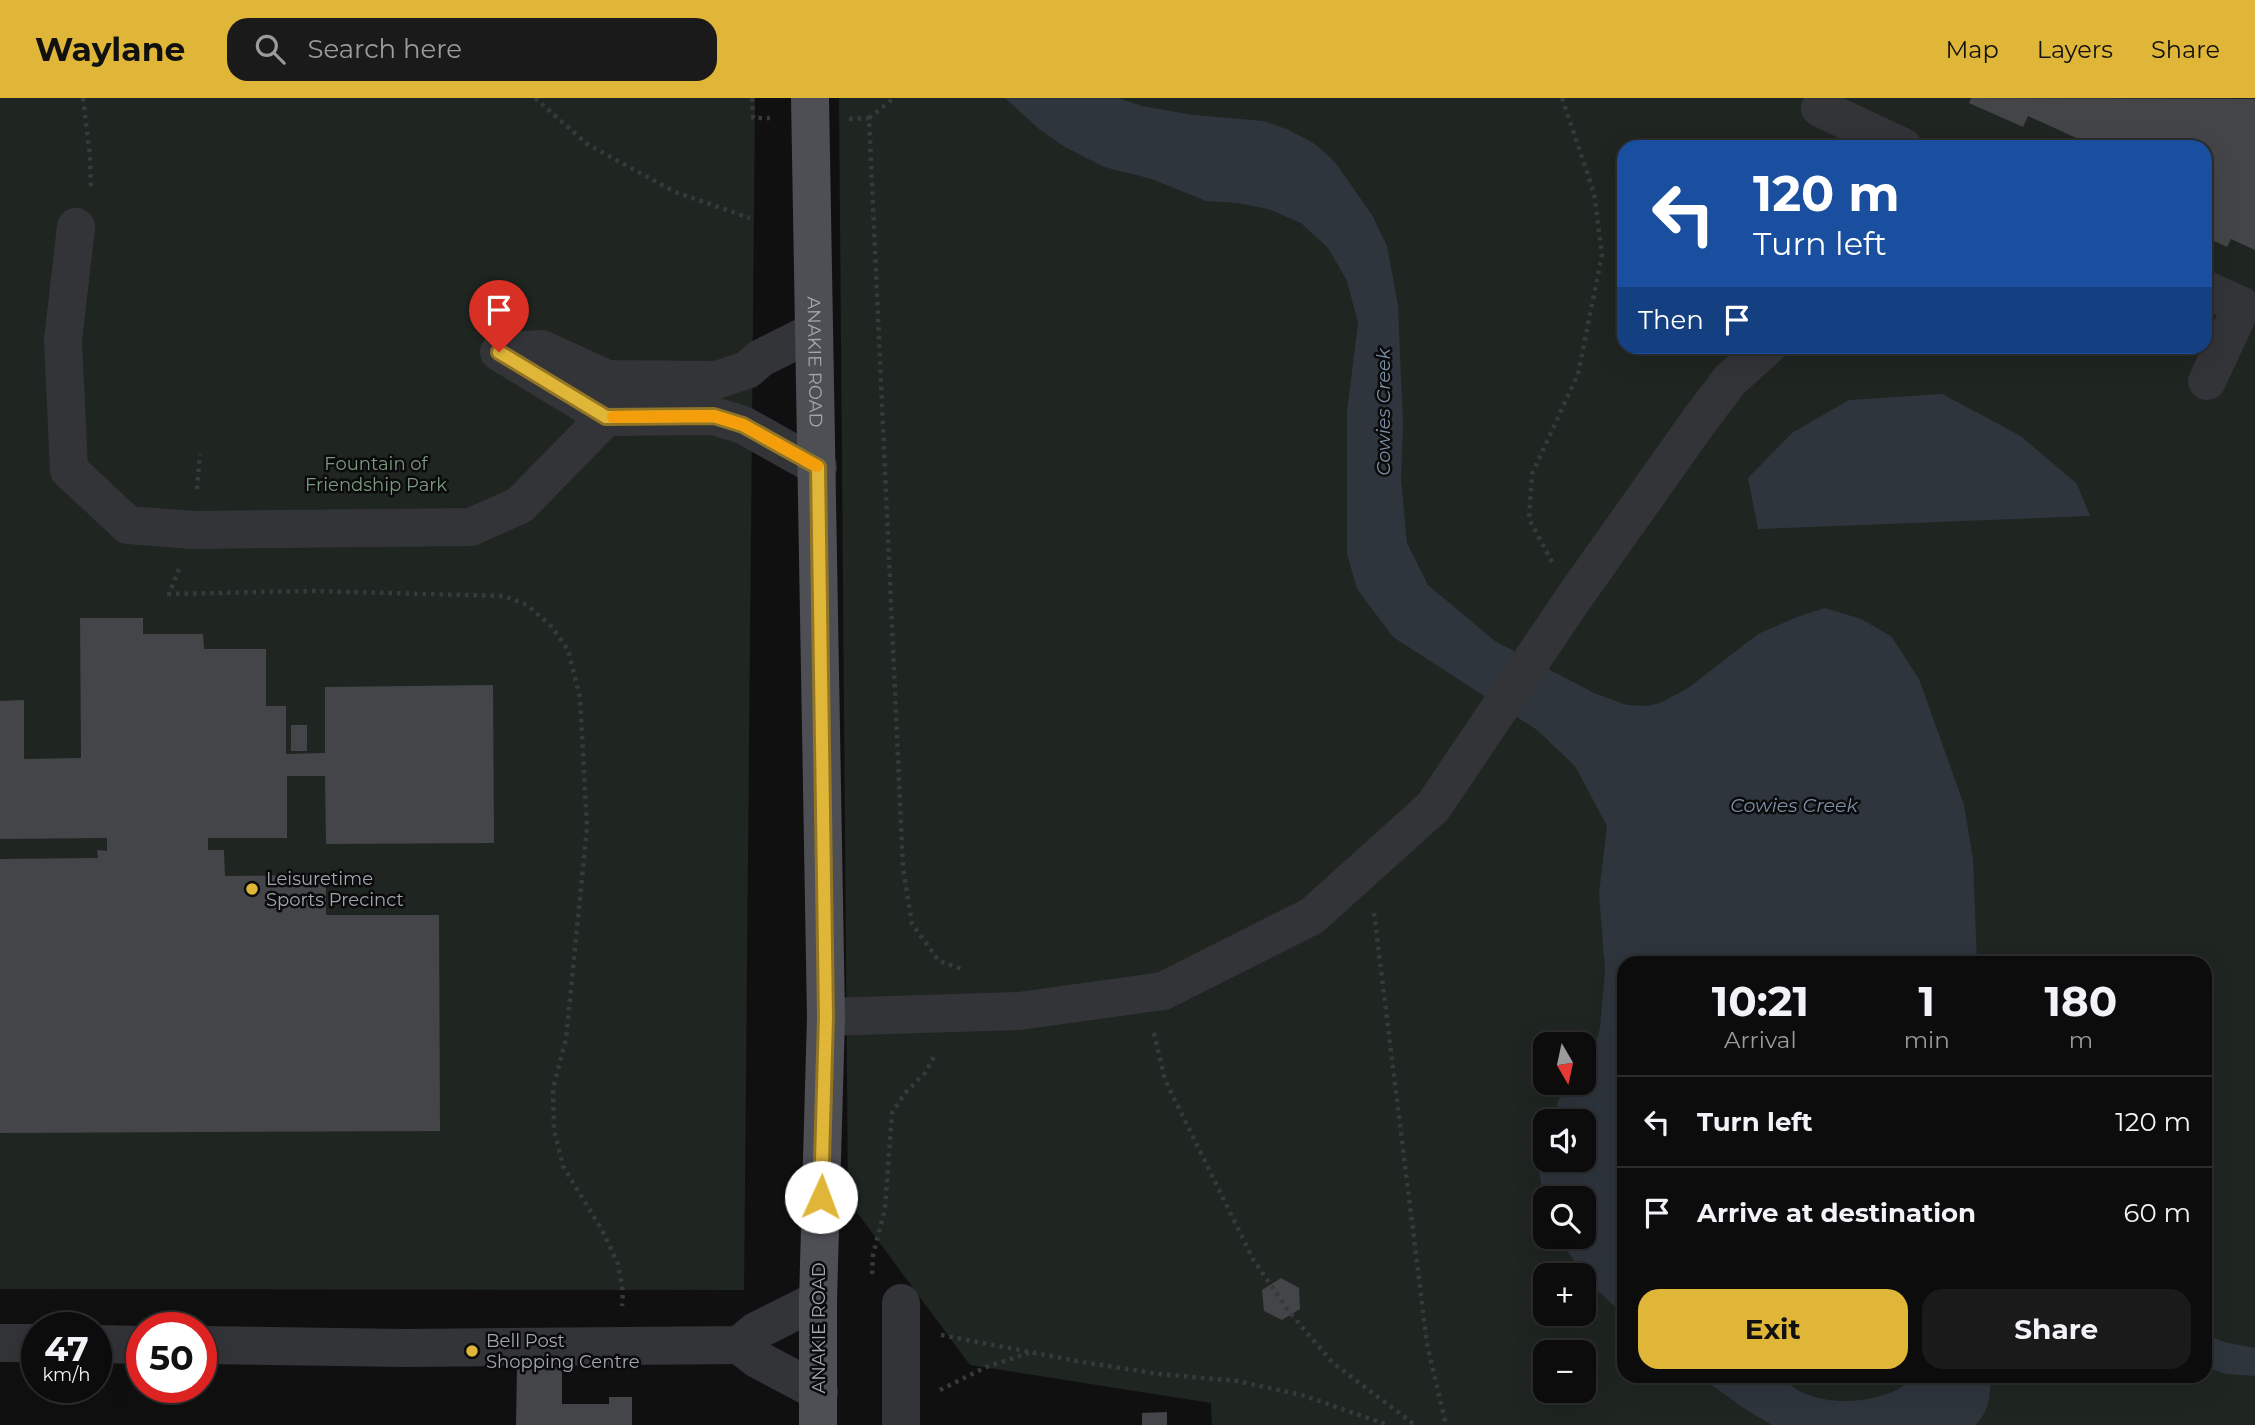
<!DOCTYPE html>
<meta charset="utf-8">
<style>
:root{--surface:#0c0c0d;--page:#1a1a1b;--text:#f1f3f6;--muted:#9a9b9d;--line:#2c2c2e;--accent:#e0b639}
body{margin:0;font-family:Montserrat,sans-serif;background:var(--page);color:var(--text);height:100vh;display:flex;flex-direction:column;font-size:26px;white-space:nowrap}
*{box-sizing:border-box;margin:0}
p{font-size:23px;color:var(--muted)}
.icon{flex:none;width:38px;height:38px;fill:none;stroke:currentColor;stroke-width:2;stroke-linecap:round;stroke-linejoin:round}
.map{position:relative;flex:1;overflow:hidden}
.drawer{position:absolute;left:1617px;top:858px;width:595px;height:427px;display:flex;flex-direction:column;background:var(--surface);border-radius:21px;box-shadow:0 7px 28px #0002,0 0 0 2px var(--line)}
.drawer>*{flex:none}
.guide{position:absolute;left:1617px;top:42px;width:595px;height:214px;border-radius:21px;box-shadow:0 7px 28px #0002,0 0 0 2px var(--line);background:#1a4fa0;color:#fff;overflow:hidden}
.needle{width:46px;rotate:171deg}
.buttons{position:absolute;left:1533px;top:934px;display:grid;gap:14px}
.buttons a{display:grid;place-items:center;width:63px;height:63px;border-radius:14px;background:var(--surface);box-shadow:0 7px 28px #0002,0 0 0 2px var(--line);font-size:35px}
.speed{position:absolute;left:21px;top:1214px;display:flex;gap:14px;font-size:35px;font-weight:700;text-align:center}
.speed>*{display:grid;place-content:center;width:91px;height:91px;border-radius:50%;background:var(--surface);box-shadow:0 7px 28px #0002,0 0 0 2px var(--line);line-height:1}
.speed small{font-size:18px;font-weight:400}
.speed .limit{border:10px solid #d22;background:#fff;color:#111}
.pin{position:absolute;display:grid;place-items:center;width:60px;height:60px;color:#fff;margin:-72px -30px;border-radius:50% 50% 50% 0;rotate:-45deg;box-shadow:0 0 7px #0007}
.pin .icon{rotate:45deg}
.me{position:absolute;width:77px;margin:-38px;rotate:2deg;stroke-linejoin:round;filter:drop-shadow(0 0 5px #0008)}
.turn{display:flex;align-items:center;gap:24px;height:147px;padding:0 21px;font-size:32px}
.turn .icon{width:91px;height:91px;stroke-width:2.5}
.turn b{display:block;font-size:49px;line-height:60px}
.then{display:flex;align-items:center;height:66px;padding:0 21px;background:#0003;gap:14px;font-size:26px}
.eta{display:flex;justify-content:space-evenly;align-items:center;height:119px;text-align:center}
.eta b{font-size:42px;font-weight:700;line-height:49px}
.cta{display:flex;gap:14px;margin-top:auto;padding:14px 21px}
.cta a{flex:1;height:80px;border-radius:21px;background:var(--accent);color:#111;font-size:28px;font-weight:700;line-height:80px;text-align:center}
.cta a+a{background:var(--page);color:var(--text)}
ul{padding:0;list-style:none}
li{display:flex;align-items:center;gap:21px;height:91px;padding:0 21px;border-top:2px solid var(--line)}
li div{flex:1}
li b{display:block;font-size:26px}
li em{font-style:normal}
header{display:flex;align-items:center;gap:42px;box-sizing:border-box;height:98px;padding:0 35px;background:var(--accent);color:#111}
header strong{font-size:33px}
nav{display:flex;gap:38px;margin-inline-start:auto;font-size:24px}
.search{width:490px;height:63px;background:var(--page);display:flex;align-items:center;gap:18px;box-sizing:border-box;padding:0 24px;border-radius:21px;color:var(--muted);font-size:26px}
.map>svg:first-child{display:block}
.green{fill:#1f2520;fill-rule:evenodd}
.water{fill:#2f353d}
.building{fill:#444549}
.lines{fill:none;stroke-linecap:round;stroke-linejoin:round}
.path{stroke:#38393d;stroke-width:4.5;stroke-dasharray:3.5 5;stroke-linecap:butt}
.minor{stroke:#333438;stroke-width:38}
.major{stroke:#4e4f55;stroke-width:38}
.route-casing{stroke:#927625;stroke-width:18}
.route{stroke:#e0b639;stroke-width:12}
.slow{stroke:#f59e0b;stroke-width:12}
.poi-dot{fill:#e0b639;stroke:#0b0b0c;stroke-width:2.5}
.labels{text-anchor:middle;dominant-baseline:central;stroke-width:5;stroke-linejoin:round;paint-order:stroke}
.street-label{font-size:18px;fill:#a2a6b1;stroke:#0b0b0c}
.park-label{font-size:18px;fill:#7b9a7f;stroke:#0b0b0c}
.poi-label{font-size:18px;fill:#a2a6b1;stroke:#0b0b0c;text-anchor:start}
.water-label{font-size:19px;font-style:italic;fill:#7c90aa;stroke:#0b0b0c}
</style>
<header>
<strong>Waylane</strong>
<div class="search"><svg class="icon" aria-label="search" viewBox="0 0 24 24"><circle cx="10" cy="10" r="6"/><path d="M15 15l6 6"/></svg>Search here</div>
<nav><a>Map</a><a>Layers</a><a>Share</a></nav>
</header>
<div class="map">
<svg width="2255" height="1327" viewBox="0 0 2255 1327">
<rect width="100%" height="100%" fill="#101011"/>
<!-- green -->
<g class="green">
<polygon points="0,0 755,0 744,1192 0,1191"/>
<path d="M 839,0 L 2255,0 L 2255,1327 L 1212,1327 L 1211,1305 L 970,1267 L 848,1102 ZM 1624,49 L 2205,49 L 2205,248 L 1624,248 ZM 1624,864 L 2205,864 L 2205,1278 L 1624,1278 ZM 1545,947 L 1584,947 L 1584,985 L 1545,985 ZM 1545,1024 L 1584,1024 L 1584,1062 L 1545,1062 ZM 1545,1101 L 1584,1101 L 1584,1139 L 1545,1139 ZM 1545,1178 L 1584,1178 L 1584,1216 L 1545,1216 ZM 1545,1255 L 1584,1255 L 1584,1293 L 1545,1293 Z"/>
</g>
<!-- water -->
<g class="water">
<path d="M 1005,0 L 1118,0 L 1142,8 L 1193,17 L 1264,23 L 1289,32 L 1315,46 L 1335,64 L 1372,117 L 1387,148 L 1398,207 L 1403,326 L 1401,381 L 1407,445 L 1428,487 L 1495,543 L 1594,595 L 1627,607 L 1648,608 L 1662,604 L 1688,590 L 1758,536 L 1797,519 L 1825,510 L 1861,521 L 1891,538 L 1919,581 L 1964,707 L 1973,761 L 1977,864 L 1624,864 L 1624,1216 C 1595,1193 1578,1171 1559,1139 L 1584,1139 L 1584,1101 L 1545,1101 L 1545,1108 L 1539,1073 L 1545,1049 L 1545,1062 L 1584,1062 L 1584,1024 L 1552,1024 L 1558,1003 L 1571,985 L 1584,985 L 1584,968 L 1592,957 L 1600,930 L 1605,873 L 1599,795 L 1607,728 L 1575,668 L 1537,632 L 1393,539 L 1357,491 L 1347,456 L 1347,314 L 1358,225 L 1347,183 L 1328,150 L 1301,125 L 1268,111 L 1237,105 L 1206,103 L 1152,81 L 1104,69 L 1065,49 L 1039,31 Z"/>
<polygon points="1942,296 2021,338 2077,386 2090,418 1758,431 1748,380 1792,335 1849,302"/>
<polygon points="2205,1236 2224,1244 2255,1250 2255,1278 2226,1276 2205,1269"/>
<path d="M 1699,1278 L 1781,1278 C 1807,1309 1862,1308 1896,1292 C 1904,1288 1912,1280 1919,1278 C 1924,1276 1931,1278 1936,1278 C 1954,1278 1972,1277 1990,1278 C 1991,1295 1989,1315 1975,1327 L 1772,1327 L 1745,1311 Z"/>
</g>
<!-- building -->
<g class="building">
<polygon points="1971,0 2255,1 2255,152 2231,141 2227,149 2205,139 2205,49 2096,49 2028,18 2023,29 1969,5"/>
<polygon points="80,520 143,520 143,536 203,536 204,551 266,551 266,608 286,608 286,656 325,655 325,589 493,587 494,745 326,746 325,678 287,678 287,740 208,740 208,752 224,752 225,778 326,777 326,817 439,817 440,1033 0,1035 0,761 98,760 97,752 107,753 107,740 0,741 0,603 24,602 24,661 81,660"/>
<rect x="291" y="627" width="16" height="26"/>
<polygon points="1281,1180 1299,1190 1300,1211 1282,1222 1264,1213 1262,1192"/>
<polygon points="517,1269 562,1269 562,1306 609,1306 609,1299 632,1299 632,1327 516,1327"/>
<polygon points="1167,1314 1167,1327 1142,1327 1142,1315"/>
</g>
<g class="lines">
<!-- path -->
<g class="path">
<polyline points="83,0 90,59 91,92"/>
<polyline points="535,0 587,46 675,94 750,120"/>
<polyline points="752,0 753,20 770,20"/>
<polyline points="869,20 894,0"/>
<polyline points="849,21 869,20 903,770 912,826 939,863 965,872"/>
<polyline points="197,391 200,356"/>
<polyline points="1552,464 1529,421 1532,376 1578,276 1602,157 1594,95 1562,0"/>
<polyline points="179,471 169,496 312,493 504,498 527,507 551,528 568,552 580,600 587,729 566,941 553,991 554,1032 563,1068 602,1132 618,1166 623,1194 622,1208"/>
<polyline points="1374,815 1427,1246 1446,1327"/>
<polyline points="1154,935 1165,982 1253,1161 1290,1215 1333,1265 1415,1327"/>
<polyline points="872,1176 873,1157 885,1111 892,1015 904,996 925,975 935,957"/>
<polyline points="941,1237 1082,1264 1159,1276 1237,1283 1302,1297 1388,1327"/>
<polyline points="940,1292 986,1269 1029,1255"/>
</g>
<!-- minor -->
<g class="minor">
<polyline points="1820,10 1903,49"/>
<polyline points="76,129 63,242 69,372 128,427 193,432 471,429 520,407 606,319"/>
<polyline points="2205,191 2242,208 2207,283"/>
<polyline points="508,253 542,251 607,281 716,282 747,272 761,260 813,234"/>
<polyline points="499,254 606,319 714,318 743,327 818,369"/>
<polyline points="826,919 1019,913 1163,893 1312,818 1433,709 1573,501 1699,323 1730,282 1768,248"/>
<polyline points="901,1205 901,1327"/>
<polyline points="0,1245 37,1245"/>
<polyline points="96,1246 142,1247"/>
<polyline points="201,1247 406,1250 739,1247 756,1233 818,1202"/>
<polyline points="739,1247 757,1261 819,1294"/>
</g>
<!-- major -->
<path class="major" id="s1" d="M 810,0 L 826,919 L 818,1202 L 818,1327"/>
</g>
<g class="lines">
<defs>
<polyline id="route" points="499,254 606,319 714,318 743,327 818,369 826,919 821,1099"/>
</defs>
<!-- route casing -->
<use href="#route" class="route-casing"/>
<!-- route -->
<use href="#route" class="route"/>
<!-- slow -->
<polyline class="slow" points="613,319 714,318 743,327 817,368"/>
</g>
<!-- markers -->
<g class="poi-dot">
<circle cx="252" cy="791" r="7"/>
<circle cx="472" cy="1253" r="7"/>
</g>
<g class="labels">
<!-- street labels -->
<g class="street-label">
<text stroke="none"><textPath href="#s1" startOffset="264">ANAKIE ROAD</textPath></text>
<text transform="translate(819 1230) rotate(-90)">ANAKIE ROAD</text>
</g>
<!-- park labels -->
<g class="park-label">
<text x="376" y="366">Fountain of<tspan x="376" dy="21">Friendship Park</tspan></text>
</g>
<!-- poi labels -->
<g class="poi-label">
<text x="266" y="781">Leisuretime<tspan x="266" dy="21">Sports Precinct</tspan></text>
<text x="486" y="1243">Bell Post<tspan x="486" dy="21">Shopping Centre</tspan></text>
</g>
<!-- water labels -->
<g class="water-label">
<text transform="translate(1383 314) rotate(-90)">Cowies Creek</text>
<text x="1794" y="707">Cowies Creek</text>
</g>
</g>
</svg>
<div class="buttons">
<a><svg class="needle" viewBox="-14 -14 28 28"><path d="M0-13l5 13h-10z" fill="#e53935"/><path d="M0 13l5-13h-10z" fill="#9a9b9d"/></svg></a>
<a><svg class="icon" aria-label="sound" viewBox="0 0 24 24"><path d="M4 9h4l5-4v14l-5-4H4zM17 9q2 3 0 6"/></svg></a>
<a><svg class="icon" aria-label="search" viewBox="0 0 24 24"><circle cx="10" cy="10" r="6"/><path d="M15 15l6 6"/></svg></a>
<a>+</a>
<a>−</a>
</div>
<div class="speed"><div>47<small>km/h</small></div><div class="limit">50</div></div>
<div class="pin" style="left:499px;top:254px;background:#d93025"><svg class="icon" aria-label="arrive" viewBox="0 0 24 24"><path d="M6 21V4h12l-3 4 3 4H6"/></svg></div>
<svg class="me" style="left:821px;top:1099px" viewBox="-20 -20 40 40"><circle r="19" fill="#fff"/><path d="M0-13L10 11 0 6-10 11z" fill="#e0b639"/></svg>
<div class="guide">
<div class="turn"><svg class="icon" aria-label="left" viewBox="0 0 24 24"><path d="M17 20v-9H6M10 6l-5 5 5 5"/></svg><div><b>120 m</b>Turn left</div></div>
<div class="then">Then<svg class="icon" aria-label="arrive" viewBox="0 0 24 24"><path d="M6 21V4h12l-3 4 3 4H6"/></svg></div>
</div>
<section class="drawer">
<div class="eta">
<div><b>10:21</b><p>Arrival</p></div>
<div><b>1</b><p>min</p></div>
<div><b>180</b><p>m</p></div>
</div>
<ul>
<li><svg class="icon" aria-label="left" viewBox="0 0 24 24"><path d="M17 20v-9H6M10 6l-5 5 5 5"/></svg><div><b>Turn left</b></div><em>120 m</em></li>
<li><svg class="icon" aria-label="arrive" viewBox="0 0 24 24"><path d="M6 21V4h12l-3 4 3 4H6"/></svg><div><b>Arrive at destination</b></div><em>60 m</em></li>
</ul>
<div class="cta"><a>Exit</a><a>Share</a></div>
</section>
</div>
